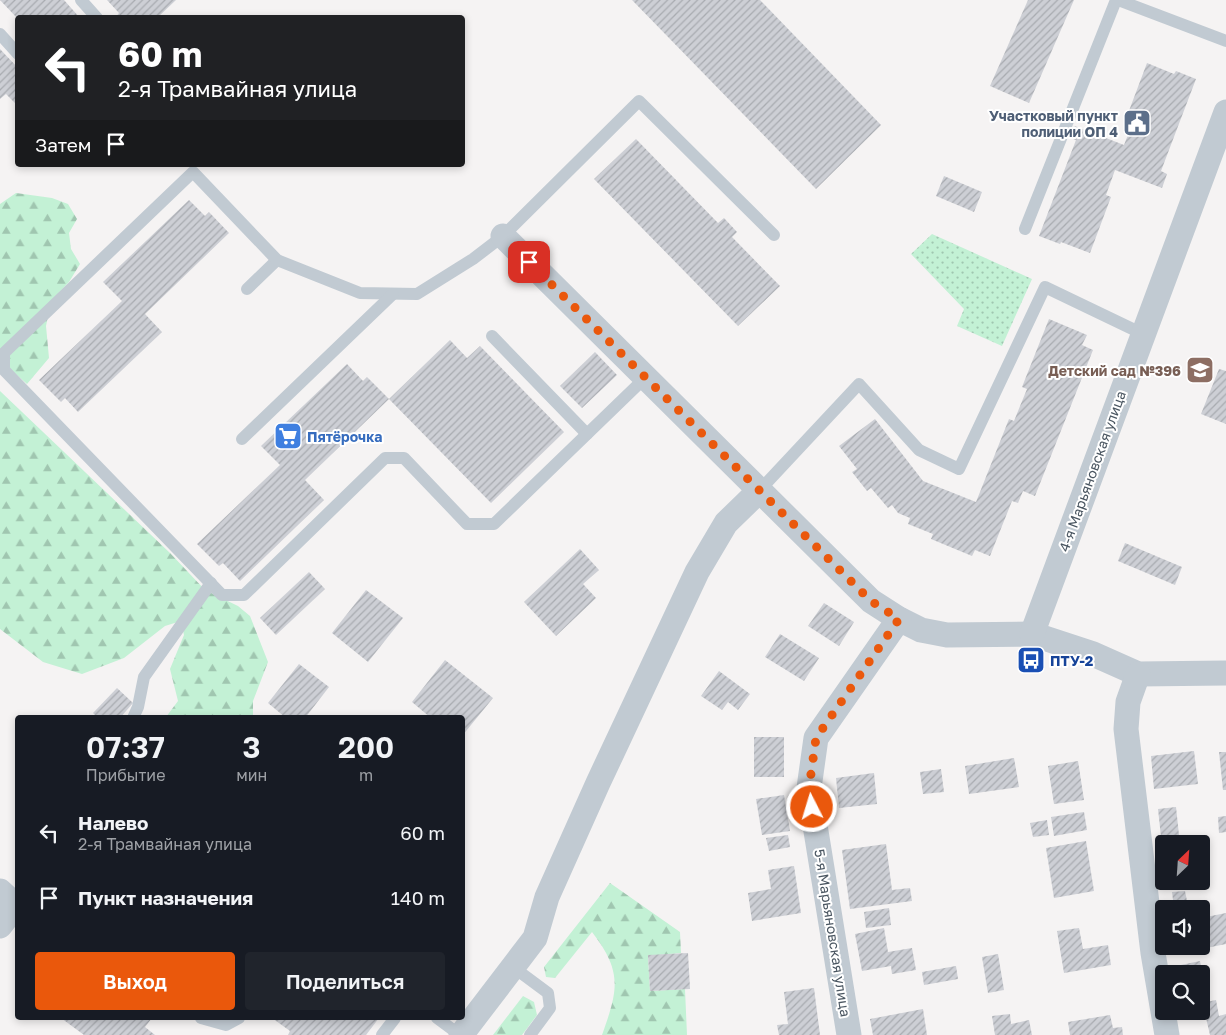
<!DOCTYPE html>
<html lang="ru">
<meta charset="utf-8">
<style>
:root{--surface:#171b24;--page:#20242c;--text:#f1f3f6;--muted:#9ea1a6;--accent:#ea580c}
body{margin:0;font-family:"Golos Text",sans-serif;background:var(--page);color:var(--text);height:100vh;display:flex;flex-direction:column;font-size:19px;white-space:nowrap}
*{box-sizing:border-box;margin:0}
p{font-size:16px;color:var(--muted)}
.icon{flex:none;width:28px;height:28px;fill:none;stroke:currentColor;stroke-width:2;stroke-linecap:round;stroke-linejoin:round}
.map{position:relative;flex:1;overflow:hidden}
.panel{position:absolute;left:15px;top:715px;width:450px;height:305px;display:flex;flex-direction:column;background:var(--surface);border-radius:5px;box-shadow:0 2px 8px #0003}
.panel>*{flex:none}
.banner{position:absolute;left:15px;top:15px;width:450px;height:152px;border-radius:5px;box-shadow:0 2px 8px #0003;background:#202124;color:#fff;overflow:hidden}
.needle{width:32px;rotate:25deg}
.controls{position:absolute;left:1155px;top:835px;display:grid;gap:10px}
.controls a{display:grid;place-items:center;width:55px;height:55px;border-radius:5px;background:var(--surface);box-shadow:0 2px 8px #0003;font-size:25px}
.pin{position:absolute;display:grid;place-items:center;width:42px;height:42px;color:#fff;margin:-21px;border-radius:10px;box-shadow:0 2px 8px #0006}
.me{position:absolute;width:55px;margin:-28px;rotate:355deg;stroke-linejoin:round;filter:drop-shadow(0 0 4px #0008)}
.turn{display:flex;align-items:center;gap:18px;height:105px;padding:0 20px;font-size:22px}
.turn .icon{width:65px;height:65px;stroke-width:2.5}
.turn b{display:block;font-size:35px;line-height:42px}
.then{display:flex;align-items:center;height:48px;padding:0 20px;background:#0003;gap:10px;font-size:19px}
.eta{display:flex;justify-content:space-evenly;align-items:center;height:85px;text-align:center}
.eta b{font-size:30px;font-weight:600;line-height:35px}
.cta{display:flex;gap:10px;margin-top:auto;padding:10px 20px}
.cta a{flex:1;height:58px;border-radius:5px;background:var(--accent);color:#fff;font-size:20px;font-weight:600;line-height:58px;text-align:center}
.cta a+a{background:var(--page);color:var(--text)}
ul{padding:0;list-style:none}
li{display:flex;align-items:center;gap:15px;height:65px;padding:0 20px}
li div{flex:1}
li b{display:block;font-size:19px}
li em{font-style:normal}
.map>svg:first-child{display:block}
.grass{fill:url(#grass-dots)}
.forest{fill:url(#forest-firs)}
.building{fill:url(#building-hatch)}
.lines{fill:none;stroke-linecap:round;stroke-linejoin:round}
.service{stroke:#c1cad2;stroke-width:12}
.minor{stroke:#c1cad2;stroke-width:25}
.route{stroke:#ea580c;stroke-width:9;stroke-dasharray:0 16.2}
.labels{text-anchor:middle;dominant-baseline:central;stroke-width:4;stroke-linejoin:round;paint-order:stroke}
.service-label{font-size:14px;font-weight:bold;fill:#4e5e75;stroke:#fff;text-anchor:end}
.education-label{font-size:14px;font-weight:bold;fill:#785e54;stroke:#fff;text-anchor:end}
.shop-label{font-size:14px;font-weight:bold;fill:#366cbe;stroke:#fff;text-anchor:start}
.street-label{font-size:14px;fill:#4a5661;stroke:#fff}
.transit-label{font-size:14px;font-weight:bold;fill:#164399;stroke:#fff;text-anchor:start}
</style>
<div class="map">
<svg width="1226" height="1035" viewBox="0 0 1226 1035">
<defs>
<pattern id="grass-dots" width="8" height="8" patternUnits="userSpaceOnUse" patternTransform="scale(1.25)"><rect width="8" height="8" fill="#c3f1d5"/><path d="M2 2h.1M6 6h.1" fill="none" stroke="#a0c6b0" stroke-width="1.8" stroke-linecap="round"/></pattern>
<pattern id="forest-firs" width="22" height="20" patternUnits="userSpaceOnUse" patternTransform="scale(1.25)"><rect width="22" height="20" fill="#c3f1d5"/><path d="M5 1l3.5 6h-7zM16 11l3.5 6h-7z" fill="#a0c6b0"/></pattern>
<pattern id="building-hatch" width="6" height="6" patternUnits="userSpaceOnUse" patternTransform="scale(1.25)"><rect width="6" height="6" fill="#cdcfd5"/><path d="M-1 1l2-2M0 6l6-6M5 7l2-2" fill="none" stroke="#a8abb0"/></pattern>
</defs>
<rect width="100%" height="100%" fill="#f5f3f3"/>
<!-- grass -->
<polygon class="grass" points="932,234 1032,279 1002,346 957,326 964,309 911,254"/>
<!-- forest -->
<g class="forest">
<polygon points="16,193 52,198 68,204 77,219 69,233 71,249 80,264 69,282 51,301 46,326 49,358 27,384 0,360 0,204"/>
<polygon points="0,391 170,553 205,590 238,606 250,616 268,662 253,701 253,717 166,717 178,701 170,669 184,635 181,621 165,626 124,658 82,674 43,662 0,629"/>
<path d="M 610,883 L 680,932 L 681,953 L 648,956 L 650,991 L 685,989 L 687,1035 L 602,1035 C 618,990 623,972 592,932 L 555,978 L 546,977 L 544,967 Z"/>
<polygon points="523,996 534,1002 537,1015 522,1035 493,1035"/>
</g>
<!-- building -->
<g class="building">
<polygon points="0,0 64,0 80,18 17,18"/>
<polygon points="107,0 176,0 157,18 115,18 119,13"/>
<polygon points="632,0 760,0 881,125 816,189"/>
<polygon points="1028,0 1074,0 1029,103 990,86"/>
<polygon points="0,49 18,68 18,106 6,94 0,99"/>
<polygon points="1147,63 1174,74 1176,71 1196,79 1161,171 1167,174 1162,188 1115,170 1106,195 1111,197 1090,253 1061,242 1060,244 1039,236 1076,140 1070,138 1075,126 1124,145 1131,127 1124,124"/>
<polygon points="636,139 718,223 724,218 737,232 732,237 780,286 738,326 594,179"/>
<polygon points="944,176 982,192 974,212 936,196"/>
<polygon points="189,200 205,216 209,212 229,233 145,314 162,332 78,412 65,398 61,402 39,380 122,301 103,282"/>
<polygon points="1049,319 1087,335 1082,345 1093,350 1035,496 1023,491 1018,503 1012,501 990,556 975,550 972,556 931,539 933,534 908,524 910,518 898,513 892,505 888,508 871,488 867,491 852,472 857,469 839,446 875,419 923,481 976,502 1009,419 1014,421 1027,389 1022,387"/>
<polygon points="450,340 467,358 480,346 564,432 491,503 389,399 305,480 324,500 240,581 223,563 219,566 197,544 280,465 261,446 347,364 363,381 367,377 389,399"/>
<polygon points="595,352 617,375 582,408 560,386"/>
<polygon points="1219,369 1226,371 1226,424 1201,414"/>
<polygon points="1125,543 1182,567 1175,585 1118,561"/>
<polygon points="580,549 599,570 583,584 596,598 556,636 524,602"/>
<polygon points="309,572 325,589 276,635 260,618"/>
<polygon points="366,590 403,618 368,662 332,633"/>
<polygon points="824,603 854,622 839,646 808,626"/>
<polygon points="780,634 819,658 804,681 765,657"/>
<polygon points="445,660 493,698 462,736 462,718 431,718 412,702"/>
<polygon points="299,664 329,687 305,718 286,718 268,703"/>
<polygon points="719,671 750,694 738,710 728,702 722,710 701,696"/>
<polygon points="117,688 133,703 120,718 98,718 93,713"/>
<rect x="754" y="737" width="30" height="40"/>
<polygon points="1194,751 1198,784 1154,789 1151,756"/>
<polygon points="1219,752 1226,752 1226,790 1223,790"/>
<polygon points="1014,758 1019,787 969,794 965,766"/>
<polygon points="1078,761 1084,800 1054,804 1048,766"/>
<polygon points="941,769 944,792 923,794 920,772"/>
<polygon points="874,773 877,804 839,808 836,778"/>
<polygon points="784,795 790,831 762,835 756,799"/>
<polygon points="1176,807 1179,835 1161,837 1158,809"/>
<polygon points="1084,812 1087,830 1054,836 1051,817"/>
<polygon points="1226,816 1226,832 1219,833 1218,817"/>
<polygon points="1047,820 1049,835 1033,837 1030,823"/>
<polygon points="788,835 790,847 769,851 766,838"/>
<polygon points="1203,840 1207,872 1201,873 1201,844 1182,843"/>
<polygon points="1086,841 1094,891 1054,898 1046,848"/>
<polygon points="886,844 892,890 910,888 912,901 850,909 842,850"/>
<polygon points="794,866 801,913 752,921 748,893 771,889 768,870"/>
<polygon points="1185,891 1188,906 1174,908 1172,892"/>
<polygon points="889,908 891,925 866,928 864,912"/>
<polygon points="1226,913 1226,944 1206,948 1201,918"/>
<polygon points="884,928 888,952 912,948 916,970 892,974 891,966 862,971 855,934"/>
<polygon points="1079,928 1083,949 1108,945 1111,965 1064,973 1057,931"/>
<polygon points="688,953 690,989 650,991 648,955"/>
<polygon points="998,954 1004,990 988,993 982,957"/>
<polygon points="1200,961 1206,991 1201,992 1201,974 1182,974 1181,965"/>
<polygon points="956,966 958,979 924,985 922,972"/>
<polygon points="814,988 820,1035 779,1035 777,1025 788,1024 784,992"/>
<polygon points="1216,1000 1219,1016 1226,1014 1226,1035 1210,1035 1206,1018 1194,1020 1192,1011 1201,1011 1201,1003"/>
<polygon points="923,1009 927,1035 873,1035 870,1019"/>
<polygon points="1010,1014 1011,1024 1029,1020 1032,1035 995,1035 992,1016"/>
<polygon points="1110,1015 1113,1028 1122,1027 1123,1035 1070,1035 1068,1022"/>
<polygon points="61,1018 152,1018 145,1027 155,1035 84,1035"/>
<polygon points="272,1018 379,1018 366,1035 288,1035 290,1031"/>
</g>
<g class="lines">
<!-- service -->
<g class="service">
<polyline points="81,0 97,18"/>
<polyline points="1118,0 1226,41"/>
<polyline points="0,34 18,54"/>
<polyline points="1025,229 1116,0"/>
<polyline points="247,289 277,260"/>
<polyline points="492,336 587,434"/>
<polyline points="646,377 494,524 467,524 404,458 385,458 244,595 222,595 4,370 4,353 193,172 277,260 360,293 417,294 473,259 503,236 639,101 774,235"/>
<polyline points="242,439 393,294"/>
<polyline points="760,490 859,384 919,450 959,469 1045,287 1143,334"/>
<polyline points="133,718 138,707 144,677 211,583"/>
<polyline points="513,967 548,993 550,1008 530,1035"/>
<polyline points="201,1018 226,1025 239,1018"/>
<polyline points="437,1018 460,1035"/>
<polyline points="382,1035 395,1018"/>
</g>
<!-- minor -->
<g class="minor">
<polyline points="503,236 871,601 899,619 921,630 947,635 1032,634 1093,654 1138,674 1226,673"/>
<polyline points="1032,634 1226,112"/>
<polyline points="1138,674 1128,702 1126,729 1153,953 1167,1035"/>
<polyline points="0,891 12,902 10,913 0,926"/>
<polyline points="461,1035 535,938 547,897 598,783 697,572 726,523 760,490"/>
<polyline points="849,1035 809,788 816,738 899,619"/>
</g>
</g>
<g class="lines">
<!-- route -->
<polyline class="route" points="529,262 871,601 899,619 816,738 809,788 812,807"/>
</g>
<!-- icons -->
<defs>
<symbol id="civic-square" viewBox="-11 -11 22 22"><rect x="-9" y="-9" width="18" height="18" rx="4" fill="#5c6f8a" stroke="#fff"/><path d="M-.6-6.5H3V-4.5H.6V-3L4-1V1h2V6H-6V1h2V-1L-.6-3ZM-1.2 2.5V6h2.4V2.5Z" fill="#fff"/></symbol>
<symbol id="school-square" viewBox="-11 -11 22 22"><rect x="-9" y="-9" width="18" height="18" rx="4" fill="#8d6e63" stroke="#fff"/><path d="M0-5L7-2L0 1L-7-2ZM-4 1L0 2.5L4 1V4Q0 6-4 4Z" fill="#fff"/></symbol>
<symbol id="supermarket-square" viewBox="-11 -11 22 22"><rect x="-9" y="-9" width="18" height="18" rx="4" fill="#3f7fe0" stroke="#fff"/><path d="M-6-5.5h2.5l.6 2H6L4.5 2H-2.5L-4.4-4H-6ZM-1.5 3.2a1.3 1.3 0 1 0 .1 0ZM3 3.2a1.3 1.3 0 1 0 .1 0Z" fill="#fff"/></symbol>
<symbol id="bus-square" viewBox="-11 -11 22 22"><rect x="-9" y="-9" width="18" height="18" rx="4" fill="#1a4fb4" stroke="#fff"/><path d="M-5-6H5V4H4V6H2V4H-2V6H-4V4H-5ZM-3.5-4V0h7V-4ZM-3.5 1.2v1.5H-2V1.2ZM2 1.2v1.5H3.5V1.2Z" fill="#fff"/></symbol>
</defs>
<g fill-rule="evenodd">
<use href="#civic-square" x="1121" y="107" width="32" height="32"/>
<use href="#school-square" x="1184" y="354" width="32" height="32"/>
<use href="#supermarket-square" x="272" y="420" width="32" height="32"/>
<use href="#bus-square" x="1015" y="644" width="32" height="32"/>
</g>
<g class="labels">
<!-- service labels -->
<g class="service-label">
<text x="1118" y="115">Участковый пункт<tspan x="1118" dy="16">полиции ОП 4</tspan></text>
</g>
<!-- education labels -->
<g class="education-label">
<text x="1181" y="370">Детский сад №396</text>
</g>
<!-- shop labels -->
<g class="shop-label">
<text x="307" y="436">Пятёрочка</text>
</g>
<!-- street labels -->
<g class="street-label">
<text transform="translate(1092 471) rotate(-70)">4-я Марьяновская улица</text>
<text transform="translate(833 933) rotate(81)">5-я Марьяновская улица</text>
</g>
<!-- transit labels -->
<g class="transit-label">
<text x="1050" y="660">ПТУ-2</text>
</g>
</g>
</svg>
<div class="controls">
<a><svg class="needle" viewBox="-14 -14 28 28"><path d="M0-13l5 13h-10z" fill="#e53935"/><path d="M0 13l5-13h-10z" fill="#9ea1a6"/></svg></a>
<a><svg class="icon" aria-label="sound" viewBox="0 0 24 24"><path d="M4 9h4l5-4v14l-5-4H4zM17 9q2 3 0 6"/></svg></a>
<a><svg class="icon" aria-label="search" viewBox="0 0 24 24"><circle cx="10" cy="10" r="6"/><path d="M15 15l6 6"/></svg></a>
</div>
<div class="pin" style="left:529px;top:262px;background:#d93025"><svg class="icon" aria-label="arrive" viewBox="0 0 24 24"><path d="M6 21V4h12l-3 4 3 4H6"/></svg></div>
<svg class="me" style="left:812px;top:807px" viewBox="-20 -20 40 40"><circle r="17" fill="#ea580c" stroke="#fff" stroke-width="3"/><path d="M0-11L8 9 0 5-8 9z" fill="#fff"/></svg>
<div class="banner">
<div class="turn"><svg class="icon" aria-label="left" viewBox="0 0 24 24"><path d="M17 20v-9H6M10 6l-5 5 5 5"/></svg><div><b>60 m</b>2-я Трамвайная улица</div></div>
<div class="then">Затем<svg class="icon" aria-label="arrive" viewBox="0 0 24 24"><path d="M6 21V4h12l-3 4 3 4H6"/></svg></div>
</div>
<section class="panel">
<div class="eta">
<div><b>07:37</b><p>Прибытие</p></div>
<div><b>3</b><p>мин</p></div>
<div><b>200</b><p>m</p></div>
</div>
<ul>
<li><svg class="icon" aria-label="left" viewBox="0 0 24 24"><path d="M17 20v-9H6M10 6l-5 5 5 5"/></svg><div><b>Налево</b><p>2-я Трамвайная улица</p></div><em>60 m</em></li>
<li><svg class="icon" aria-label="arrive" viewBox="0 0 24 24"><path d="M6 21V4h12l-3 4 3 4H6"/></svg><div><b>Пункт назначения</b></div><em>140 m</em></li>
</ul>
<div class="cta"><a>Выход</a><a>Поделиться</a></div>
</section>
</div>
